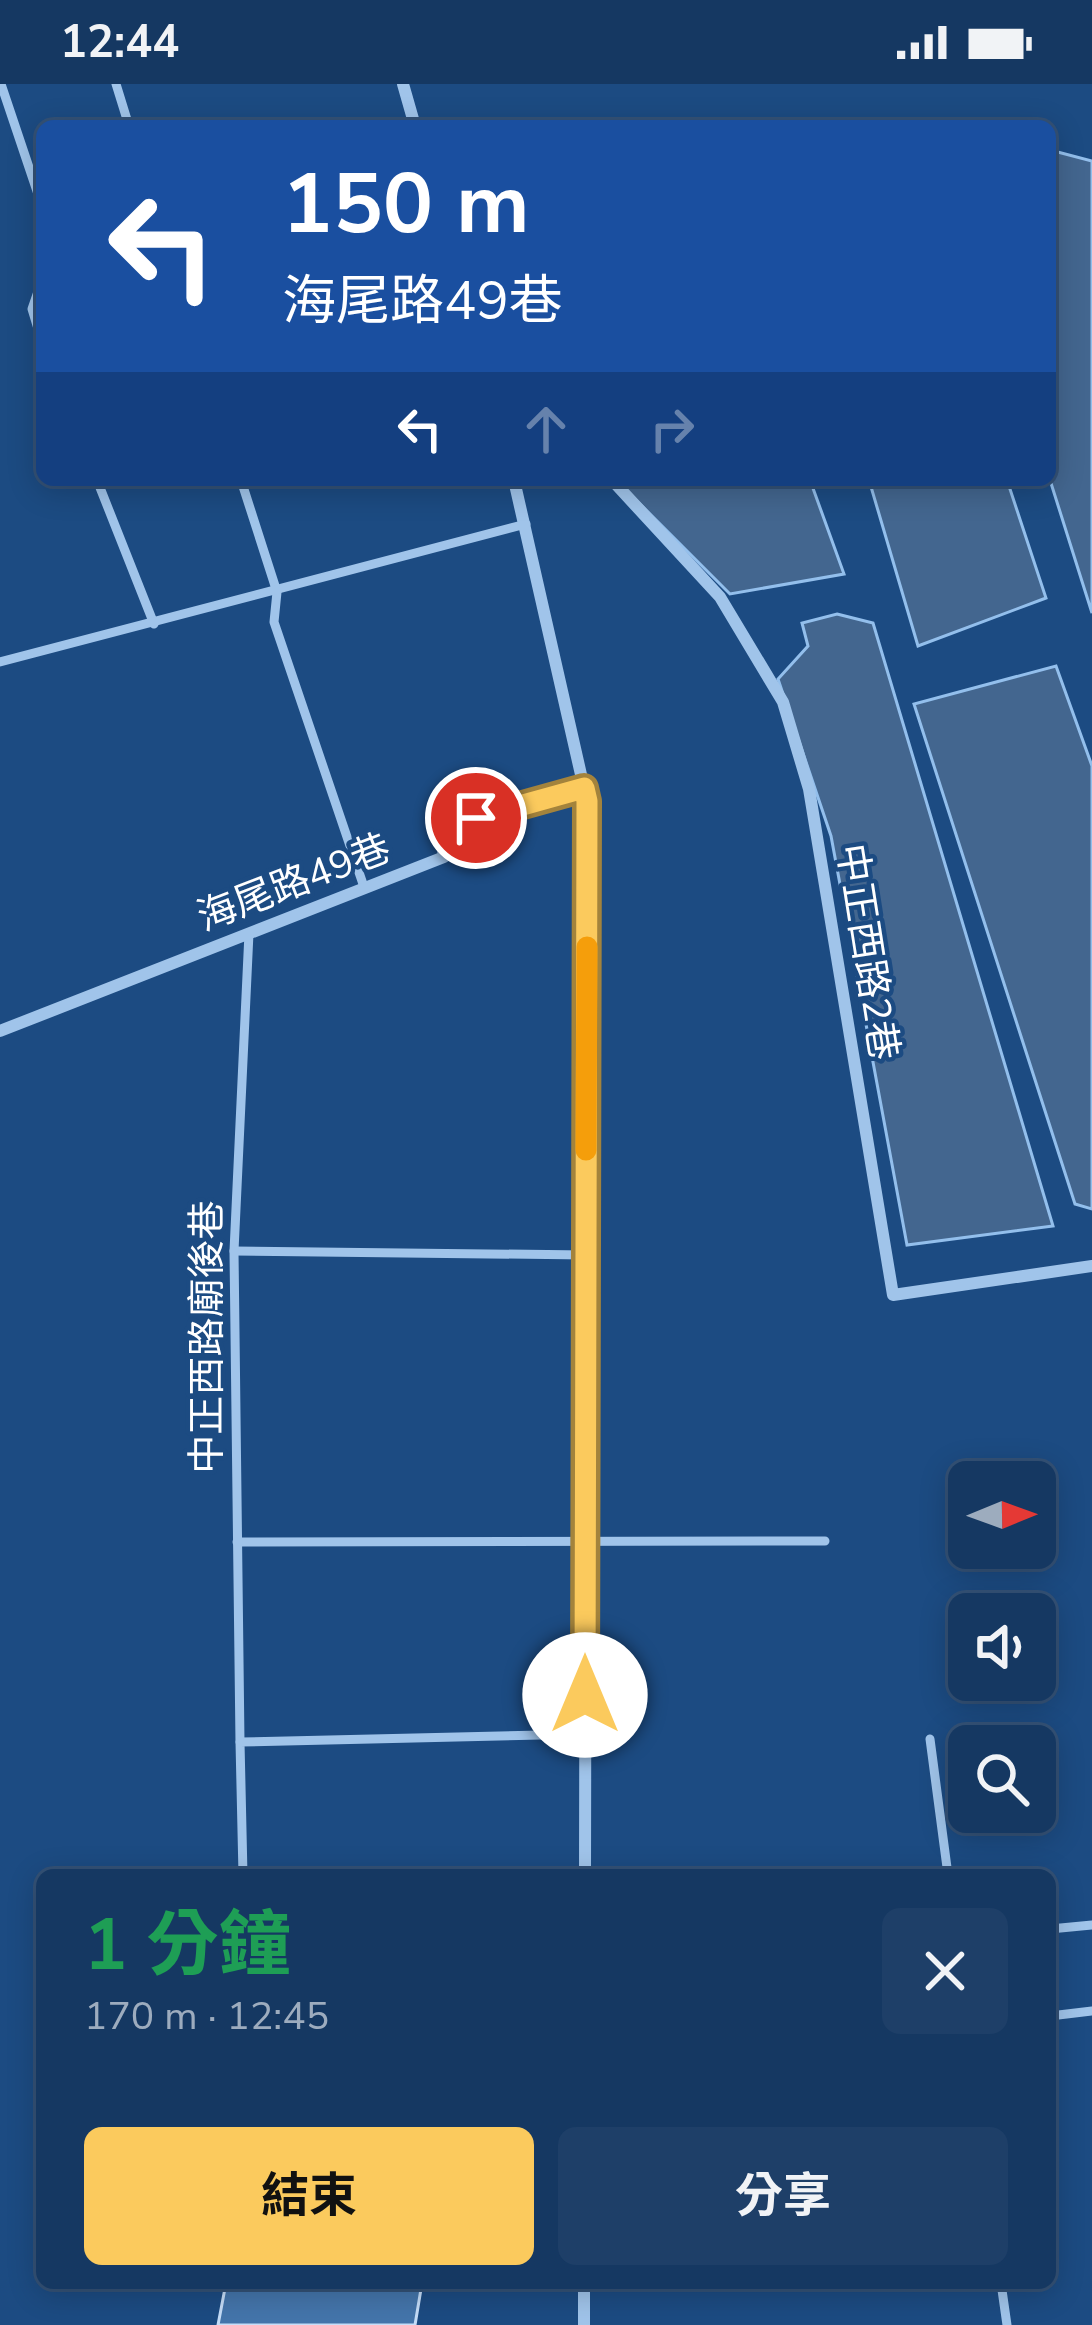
<!DOCTYPE html>
<html lang="zh-TW">
<meta charset="utf-8">
<style>
:root{--surface:#153862;--page:#1e3f68;--text:#f1f3f6;--muted:#9dacbe;--line:#345277;--accent:#fbca5d}
body{margin:0;font-family:"Nunito Sans","Noto Sans TC",sans-serif;background:var(--page);color:var(--text);height:100vh;display:flex;flex-direction:column;font-size:45px;white-space:nowrap}
*{box-sizing:border-box;margin:0}
p{font-size:39px;color:var(--muted)}
.icon{flex:none;width:66px;height:66px;fill:none;stroke:currentColor;stroke-width:2;stroke-linecap:round;stroke-linejoin:round}
.map{position:relative;flex:1;overflow:hidden}
.details{position:absolute;left:36px;top:1785px;width:1020px;height:420px;display:flex;flex-direction:column;background:var(--surface);border-radius:18px;box-shadow:0 6px 30px #0003,0 0 0 3px var(--line)}
.details>*{flex:none}
.top-card{position:absolute;left:36px;top:36px;width:1020px;height:366px;border-radius:18px;box-shadow:0 6px 30px #0003,0 0 0 3px var(--line);background:#1a4fa0;color:#fff;overflow:hidden}
.needle{width:78px;rotate:89deg}
.tools{position:absolute;left:948px;top:1377px;display:grid;gap:24px}
.tools a{display:grid;place-items:center;width:108px;height:108px;border-radius:18px;background:var(--surface);box-shadow:0 6px 30px #0003,0 0 0 3px var(--line);font-size:60px}
.pin{position:absolute;display:grid;place-items:center;width:102px;height:102px;color:#fff;margin:-51px;border:6px solid #fff;border-radius:50%;box-shadow:0 3px 12px #0007}
.me{position:absolute;width:132px;margin:-66px;rotate:0deg;stroke-linejoin:round;filter:drop-shadow(0 0 9px #0008)}
.turn{display:flex;align-items:center;gap:42px;height:252px;padding:0 48px;font-size:54px}
.turn .icon{width:156px;height:156px;stroke-width:2.5}
.turn b{display:block;font-size:84px;line-height:102px}
.lanes{display:flex;align-items:center;height:114px;padding:0 48px;background:#0003;justify-content:center;gap:60px;direction:ltr}
.lanes .off{opacity:.35}
.round{display:grid;place-items:center;flex:none;width:126px;height:126px;border-radius:18px;background:var(--page)}
.headline{display:flex;align-items:center;justify-content:space-between;height:204px;padding:0 48px}
h1{font-size:72px;font-weight:700;line-height:90px;color:#1e9e55}
.button{display:flex;gap:24px;margin-top:auto;padding:24px 48px}
.button a{flex:1;height:138px;border-radius:18px;background:var(--accent);color:#111;font-size:48px;font-weight:700;line-height:138px;text-align:center}
.button a+a{background:var(--page);color:var(--text)}
.status{display:flex;justify-content:space-between;align-items:center;height:84px;padding:0 60px;background:var(--surface);direction:ltr}
.status svg{height:33px;fill:currentColor}
.map>svg:first-child{display:block}
.water{fill:#43668f;stroke:#93bfec;stroke-width:3}
.building{fill:#4475ab;stroke:#c5ddf8;stroke-width:3}
.lines{fill:none;stroke-linecap:round;stroke-linejoin:round}
.lane{stroke:#a0c4ea;stroke-width:9}
.street{stroke:#a0c4ea;stroke-width:12}
.route-casing{stroke:#a3833c;stroke-width:30}
.route{stroke:#fbca5d;stroke-width:21}
.slow{stroke:#f59e0b;stroke-width:21}
.labels{text-anchor:middle;dominant-baseline:central;stroke-width:9;stroke-linejoin:round;paint-order:stroke}
.street-label{font-size:39px;fill:#fff;stroke:#1c4b82}
</style>
<div class="status"><b>12:44</b><svg viewBox="0 0 49 12"><path d="M0 12V9h3v3zM5 12V6h3v6zM10 12V3h3v9zM15 12V0h3v12zM26 1h20v11H26zM47 4h2v5h-2z"/></svg></div>
<div class="map">
<svg width="1092" height="2241" viewBox="0 0 1092 2241">
<rect width="100%" height="100%" fill="#1c4b82"/>
<!-- water -->
<g class="water">
<polygon points="1050,66 1092,77 1092,529 1050,396"/>
<polygon points="616,396 810,396 844,490 730,510"/>
<polygon points="869,396 1007,396 1046,514 918,562"/>
<polygon points="837,530 873,539 1053,1142 907,1161 831,752 778,595 808,562 802,539"/>
<polygon points="1056,582 1092,682 1092,1125 1075,1120 914,620"/>
</g>
<!-- building -->
<polygon class="building" points="226,2199 422,2199 415,2241 218,2241"/>
<g class="lines">
<!-- lane -->
<g class="lane">
<polyline points="1,0 42,122"/>
<polyline points="116,0 129,42"/>
<polyline points="42,196 32,225 42,258"/>
<polyline points="97,396 154,540"/>
<polyline points="241,396 277,508 274,538 364,803"/>
<polyline points="0,578 526,440"/>
<polyline points="234,1167 586,1171"/>
<polyline points="237,1458 825,1457"/>
<polyline points="930,1655 948,1791"/>
<polyline points="240,1658 234,1167 249,849"/>
<polyline points="243,1791 240,1658 585,1650"/>
<polyline points="1050,1845 1092,1841"/>
<polyline points="1050,1932 1092,1927"/>
<polyline points="1001,2199 1007,2241"/>
</g>
<!-- street -->
<g class="street">
<polyline points="403,0 415,42"/>
<polyline points="514,396 587,717 585,1791"/>
<polyline points="612,396 720,513 783,618 809,705 893,1211 1092,1182"/>
<polyline points="0,947 444,773 440,744 584,704"/>
<polyline points="584,2241 584,2199"/>
</g>
</g>
<g class="lines">
<defs>
<polyline id="route" points="476,734 584,704 587,717 585,1611"/>
</defs>
<!-- route casing -->
<use href="#route" class="route-casing"/>
<!-- route -->
<use href="#route" class="route"/>
<!-- slow -->
<polyline class="slow" points="586,1066 587,863"/>
</g>
<g class="labels">
<!-- street labels -->
<g class="street-label">
<text transform="translate(294 799) rotate(-21)">海尾路49巷</text>
<text transform="translate(867 868) rotate(81)">中正西路2巷</text>
<text transform="translate(207 1253) rotate(-90)">中正西路廟後巷</text>
</g>
</g>
</svg>
<div class="tools">
<a><svg class="needle" viewBox="-14 -14 28 28"><path d="M0-13l5 13h-10z" fill="#e53935"/><path d="M0 13l5-13h-10z" fill="#9dacbe"/></svg></a>
<a><svg class="icon" aria-label="sound" viewBox="0 0 24 24"><path d="M4 9h4l5-4v14l-5-4H4zM17 9q2 3 0 6"/></svg></a>
<a><svg class="icon" aria-label="search" viewBox="0 0 24 24"><circle cx="10" cy="10" r="6"/><path d="M15 15l6 6"/></svg></a>
</div>
<div class="pin" style="left:476px;top:734px;background:#d93025"><svg class="icon" aria-label="arrive" viewBox="0 0 24 24"><path d="M6 21V4h12l-3 4 3 4H6"/></svg></div>
<svg class="me" style="left:585px;top:1611px" viewBox="-20 -20 40 40"><circle r="19" fill="#fff"/><path d="M0-13L10 11 0 6-10 11z" fill="#fbca5d"/></svg>
<div class="top-card">
<div class="turn"><svg class="icon" aria-label="left" viewBox="0 0 24 24"><path d="M17 20v-9H6M10 6l-5 5 5 5"/></svg><div><b>150 m</b>海尾路49巷</div></div>
<div class="lanes"><svg class="icon" aria-label="left" viewBox="0 0 24 24"><path d="M17 20v-9H6M10 6l-5 5 5 5"/></svg><svg class="icon off" aria-label="ahead" viewBox="0 0 24 24"><path d="M12 20V5M6 11l6-6 6 6"/></svg><svg class="icon off" aria-label="right" viewBox="0 0 24 24"><path d="M7 20v-9h11M14 6l5 5-5 5"/></svg></div>
</div>
<section class="details">
<div class="headline"><div><h1>1 分鐘</h1><p>170 m · 12:45</p></div><a class="round"><svg class="icon" aria-label="close" viewBox="0 0 24 24"><path d="M6 6l12 12M18 6L6 18"/></svg></a></div>
<div class="button"><a>結束</a><a>分享</a></div>
</section>
</div>
